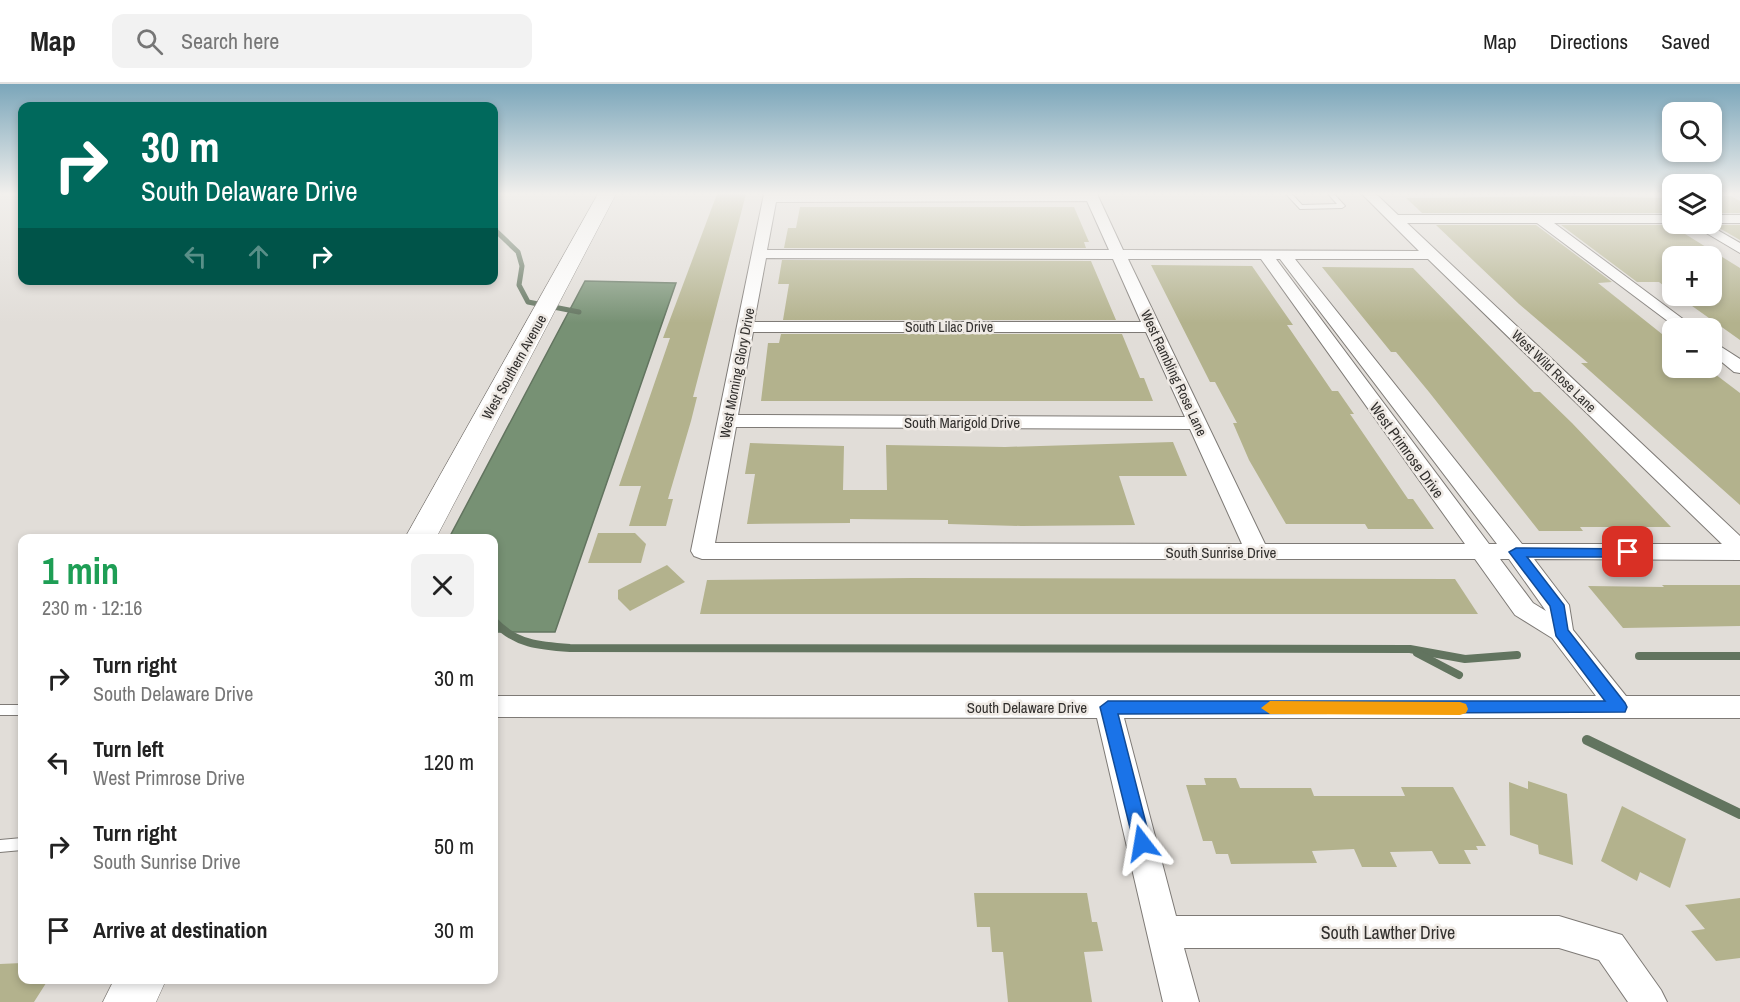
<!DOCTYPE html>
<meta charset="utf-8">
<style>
:root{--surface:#fff;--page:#f2f2f2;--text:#222;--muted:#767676;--line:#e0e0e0}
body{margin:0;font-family:"Archivo Narrow",sans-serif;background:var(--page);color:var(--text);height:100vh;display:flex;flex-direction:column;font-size:22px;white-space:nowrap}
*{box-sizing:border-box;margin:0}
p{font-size:20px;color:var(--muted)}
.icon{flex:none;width:33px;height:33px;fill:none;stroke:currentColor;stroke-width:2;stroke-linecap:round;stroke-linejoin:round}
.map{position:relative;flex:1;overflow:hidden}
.sheet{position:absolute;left:18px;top:450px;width:480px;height:450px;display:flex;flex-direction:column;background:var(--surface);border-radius:12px;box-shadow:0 3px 9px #0003}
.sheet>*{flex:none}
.guide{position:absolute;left:18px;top:18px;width:480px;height:183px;border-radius:12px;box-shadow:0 3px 9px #0003;background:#00695c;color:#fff;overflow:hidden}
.buttons{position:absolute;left:1662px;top:18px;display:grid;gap:12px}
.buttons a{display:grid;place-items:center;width:60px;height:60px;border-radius:12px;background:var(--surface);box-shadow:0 3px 9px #0003;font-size:30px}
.pin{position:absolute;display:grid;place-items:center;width:51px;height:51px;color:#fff;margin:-26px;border-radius:12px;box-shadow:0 3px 9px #0006}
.me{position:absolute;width:66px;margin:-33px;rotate:346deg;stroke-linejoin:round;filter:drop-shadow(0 0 4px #0008)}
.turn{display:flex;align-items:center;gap:21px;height:126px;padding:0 24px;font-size:27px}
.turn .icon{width:78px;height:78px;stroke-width:2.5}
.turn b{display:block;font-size:42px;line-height:51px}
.lanes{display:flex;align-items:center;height:57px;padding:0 24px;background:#0003;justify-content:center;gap:30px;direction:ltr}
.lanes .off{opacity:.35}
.round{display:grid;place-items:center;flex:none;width:63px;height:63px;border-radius:12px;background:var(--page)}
.overview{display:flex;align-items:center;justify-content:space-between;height:102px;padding:0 24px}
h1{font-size:36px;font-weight:700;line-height:45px;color:#1e9e55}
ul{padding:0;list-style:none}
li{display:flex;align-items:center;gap:18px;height:84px;padding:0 24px}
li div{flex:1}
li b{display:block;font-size:22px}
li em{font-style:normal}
header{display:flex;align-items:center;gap:36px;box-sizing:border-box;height:84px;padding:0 30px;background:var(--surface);border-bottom:2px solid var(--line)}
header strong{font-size:28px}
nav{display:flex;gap:33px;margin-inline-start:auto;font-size:21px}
.search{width:420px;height:54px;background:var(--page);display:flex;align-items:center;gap:15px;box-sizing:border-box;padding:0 21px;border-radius:12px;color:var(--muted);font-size:22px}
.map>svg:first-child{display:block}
.water{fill:#779174;stroke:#62745f;stroke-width:1.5}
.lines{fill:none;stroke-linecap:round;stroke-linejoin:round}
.stream-far2{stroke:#62745f;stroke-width:5}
.stream-far1{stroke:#62745f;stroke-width:8}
.stream{stroke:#62745f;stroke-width:10}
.building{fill:#b3b28d}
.service-casing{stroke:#7e7a76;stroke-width:2}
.minor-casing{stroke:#7e7a76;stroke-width:2}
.secondary-casing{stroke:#7e7a76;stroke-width:1}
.service{fill:#fff;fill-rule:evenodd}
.minor{fill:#fff;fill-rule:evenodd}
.secondary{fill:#fff;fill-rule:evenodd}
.route{fill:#1a73e8;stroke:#114b97;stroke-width:1.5}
.slow{fill:#f59e0b}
.labels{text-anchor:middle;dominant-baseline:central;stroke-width:5;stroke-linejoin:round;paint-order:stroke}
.far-street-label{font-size:14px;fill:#32302e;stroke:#efeae5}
.street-label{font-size:15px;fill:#32302e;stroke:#efeae5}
.near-street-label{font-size:18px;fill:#32302e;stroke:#efeae5}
</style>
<header>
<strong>Map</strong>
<div class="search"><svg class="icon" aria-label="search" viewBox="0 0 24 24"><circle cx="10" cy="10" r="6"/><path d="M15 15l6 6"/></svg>Search here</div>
<nav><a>Map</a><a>Directions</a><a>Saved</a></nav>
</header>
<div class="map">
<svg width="1740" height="918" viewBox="0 0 1740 918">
<rect width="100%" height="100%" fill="#e1ddd8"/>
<!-- water -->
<polygon class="water" points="585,197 676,199 555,548 494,548 494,454 449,454"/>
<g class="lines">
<!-- stream-far2 -->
<polyline class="stream-far2" points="494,145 518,168 522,182 519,201 528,218 579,228"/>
<!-- stream-far1 -->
<g class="stream-far1">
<path d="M 494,537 C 515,560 540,562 570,564 L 1410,565 L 1465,575 L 1517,571"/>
<polyline points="1417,569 1459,591"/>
<polyline points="1639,572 1740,572"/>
</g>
<!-- stream -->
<polyline class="stream" points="1587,656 1740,730"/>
</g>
<!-- building -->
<g class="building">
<polygon points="717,110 746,110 693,313 697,313 691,337 668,415 673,415 666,442 629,442 641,402 619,402 670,254 663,254"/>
<polygon points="1577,112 1672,114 1672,129 1422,129 1406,114"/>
<polygon points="1712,112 1731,112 1740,117 1740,129 1712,129"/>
<polygon points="800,123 1074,123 1089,158 1084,158 1086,164 784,164 788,144 796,144"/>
<polygon points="1436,141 1536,141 1612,198 1598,199 1672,258 1672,284 1707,284 1740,309 1740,421 1581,279 1588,279 1519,220"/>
<polygon points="1561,141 1672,141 1672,145 1677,145 1740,184 1740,256 1678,212 1712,212 1712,172 1672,172 1672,208 1659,198 1637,198"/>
<polygon points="1714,141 1740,141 1740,156"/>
<polygon points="782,176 1091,177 1116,236 783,236 789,200 778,200"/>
<polygon points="1151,181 1252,182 1293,241 1287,241 1332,307 1338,307 1354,330 1350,330 1408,415 1413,415 1434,445 1368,445 1365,440 1286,440 1249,376 1233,339 1237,339 1215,298 1210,298"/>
<polygon points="1322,183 1413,184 1534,308 1540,308 1572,339 1671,443 1580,443 1583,447 1539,447 1429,308 1396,268 1391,268"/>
<polygon points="781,250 1122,250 1140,294 1144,294 1153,317 761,317 768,259 779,259"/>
<polygon points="1173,358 1187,392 1119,392 1135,441 1021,442 948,440 948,436 850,435 850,439 747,440 755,390 745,390 750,359 844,362 843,406 887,406 886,361 1005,363"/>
<polygon points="598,449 635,449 646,460 641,479 588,479"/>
<polygon points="667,481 685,498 630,527 618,515 618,506"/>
<polygon points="913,494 1455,495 1478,530 700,530 707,496"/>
<polygon points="1662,501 1740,501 1740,542 1623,544 1588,502 1664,503"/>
<polygon points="1204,694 1236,694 1240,704 1311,704 1314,712 1405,712 1401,703 1453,703 1486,762 1476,762 1478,766 1464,766 1471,780 1439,780 1432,767 1390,768 1397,783 1362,783 1354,765 1312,767 1317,779 1231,780 1228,770 1216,770 1212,757 1203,757 1186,701 1206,701"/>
<polygon points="1528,697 1567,710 1573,781 1539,770 1538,761 1510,751 1509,698 1528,705"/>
<polygon points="1622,722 1686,755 1670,804 1640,788 1637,797 1601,777"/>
<polygon points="974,809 1087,809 1092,838 1097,838 1103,867 1084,868 1092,918 1008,918 1003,868 992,868 990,843 977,843"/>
<polygon points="1740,814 1740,874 1716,877 1691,847 1705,845 1685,821"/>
<polygon points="22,879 22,896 48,896 34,918 0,918 0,880"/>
</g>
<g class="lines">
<defs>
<g id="service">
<polygon points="1286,110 1292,110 1302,121 1337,120 1328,110 1334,110 1345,122 1342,124 1300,125"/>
<rect x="0" y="621" width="22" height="10"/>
<polygon points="22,754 22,766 0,768 0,756"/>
</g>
<g id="minor">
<path d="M 764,110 L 1097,110 L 1123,166 L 1419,167 L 1362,110 L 1376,110 L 1398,131 L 1672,131 L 1672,139 L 1554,139 L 1695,244 L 1677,244 L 1537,139 L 1407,139 L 1740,452 L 1740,476 L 1534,475 L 1569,521 L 1573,546 L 1626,612 L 1740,612 L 1740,634 L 1124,634 L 1176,832 L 1559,832 L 1622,851 L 1661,906 L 1667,918 L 1628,918 L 1599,876 L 1559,864 L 1184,864 L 1199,918 L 1163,918 L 1097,634 L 494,633 L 494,612 L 1596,612 L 1552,554 L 1515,531 L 1475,475 L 702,475 L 694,472 L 691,467 ZM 1087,117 L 1109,166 L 767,166 L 776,118 ZM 766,174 L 1113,175 L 1141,238 L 754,238 ZM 1128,175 L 1261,175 L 1465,460 L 1265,460 ZM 1276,175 L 1280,175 L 1497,460 L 1489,460 ZM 1295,175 L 1428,175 L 1722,460 L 1522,460 ZM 753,248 L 1146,248 L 1185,333 L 738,331 ZM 736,343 L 1190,345 L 1242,460 L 715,459 ZM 1500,475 L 1509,475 L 1546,527 L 1533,519 Z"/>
<rect x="1712" y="131" width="28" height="8"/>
<polygon points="1691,140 1707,140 1740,159 1740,169"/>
<polygon points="1712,257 1740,275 1740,289 1734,288 1712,270"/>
</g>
<g id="secondary">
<polygon points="598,110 616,110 436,454 405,454"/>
<polygon points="114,896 166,896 156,918 103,918"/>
</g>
</defs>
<!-- service casing -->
<use href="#service" class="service-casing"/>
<!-- minor casing -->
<use href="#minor" class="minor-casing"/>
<!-- secondary casing -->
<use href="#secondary" class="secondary-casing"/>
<!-- service -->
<use href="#service" class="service"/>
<!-- minor -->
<use href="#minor" class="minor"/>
<!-- secondary -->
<use href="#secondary" class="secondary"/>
</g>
<!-- sky -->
<linearGradient id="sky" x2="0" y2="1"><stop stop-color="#7ba6ba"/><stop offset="0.46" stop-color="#f2f0ed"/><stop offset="1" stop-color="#f2f0ed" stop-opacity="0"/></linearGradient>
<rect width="1740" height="239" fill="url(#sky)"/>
<!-- route -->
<polygon class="route" points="1516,464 1633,465 1635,468 1628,473 1527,473 1564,521 1568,546 1625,619 1627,623 1625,628 1118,630 1151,759 1148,764 1142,767 1135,764 1100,623 1108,617 1605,617 1556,552 1550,522 1509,468"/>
<!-- slow -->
<polygon class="slow" points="1270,617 1460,618 1466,620 1468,625 1466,629 1460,631 1270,630 1261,624"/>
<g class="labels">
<!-- far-street labels -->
<g class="far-street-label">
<text x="949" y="243">South Lilac Drive</text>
<text transform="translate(514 283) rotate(-61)">West Southern Avenue</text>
<text transform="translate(1554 287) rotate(44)">West Wild Rose Lane</text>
<text transform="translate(737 289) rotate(-79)">West Morning Glory Drive</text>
<text transform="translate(1174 289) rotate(65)">West Rambling Rose Lane</text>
</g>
<!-- street labels -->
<g class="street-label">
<text x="962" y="338">South Marigold Drive</text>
<text transform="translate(1407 366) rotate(54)">West Primrose Drive</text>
<text x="1221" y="468">South Sunrise Drive</text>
<text x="1027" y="623">South Delaware Drive</text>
</g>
<!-- near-street labels -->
<g class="near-street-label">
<text x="1388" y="848">South Lawther Drive</text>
</g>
</g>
</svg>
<div class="buttons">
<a><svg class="icon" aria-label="search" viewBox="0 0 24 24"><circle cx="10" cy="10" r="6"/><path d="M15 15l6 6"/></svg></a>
<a><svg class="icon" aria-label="layers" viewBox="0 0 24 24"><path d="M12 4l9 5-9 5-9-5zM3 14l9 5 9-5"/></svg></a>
<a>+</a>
<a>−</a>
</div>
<div class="pin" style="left:1628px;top:468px;background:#d93025"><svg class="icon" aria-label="arrive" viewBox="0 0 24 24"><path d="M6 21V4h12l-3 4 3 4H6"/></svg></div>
<svg class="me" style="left:1142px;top:759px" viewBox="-20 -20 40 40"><path d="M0-17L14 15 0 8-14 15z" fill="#1a73e8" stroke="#fff" stroke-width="4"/></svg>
<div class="guide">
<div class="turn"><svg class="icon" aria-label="right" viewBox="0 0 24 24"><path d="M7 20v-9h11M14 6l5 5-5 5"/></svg><div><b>30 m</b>South Delaware Drive</div></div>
<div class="lanes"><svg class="icon off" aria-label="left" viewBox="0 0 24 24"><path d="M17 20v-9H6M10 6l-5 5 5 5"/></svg><svg class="icon off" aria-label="ahead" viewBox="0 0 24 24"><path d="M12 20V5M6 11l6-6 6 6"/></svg><svg class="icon" aria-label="right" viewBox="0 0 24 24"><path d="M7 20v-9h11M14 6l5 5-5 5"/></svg></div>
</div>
<section class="sheet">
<div class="overview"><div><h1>1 min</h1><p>230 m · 12:16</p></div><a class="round"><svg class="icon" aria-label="close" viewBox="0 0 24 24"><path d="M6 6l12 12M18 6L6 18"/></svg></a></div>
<ul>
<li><svg class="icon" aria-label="right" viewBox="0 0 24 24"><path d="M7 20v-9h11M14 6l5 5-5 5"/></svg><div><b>Turn right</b><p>South Delaware Drive</p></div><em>30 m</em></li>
<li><svg class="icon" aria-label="left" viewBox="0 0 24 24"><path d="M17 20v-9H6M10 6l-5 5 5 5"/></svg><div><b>Turn left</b><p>West Primrose Drive</p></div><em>120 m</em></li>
<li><svg class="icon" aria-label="right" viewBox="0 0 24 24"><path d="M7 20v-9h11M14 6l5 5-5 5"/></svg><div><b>Turn right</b><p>South Sunrise Drive</p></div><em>50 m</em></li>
<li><svg class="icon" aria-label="arrive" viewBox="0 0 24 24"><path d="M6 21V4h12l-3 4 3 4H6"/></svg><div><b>Arrive at destination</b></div><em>30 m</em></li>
</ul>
</section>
</div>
